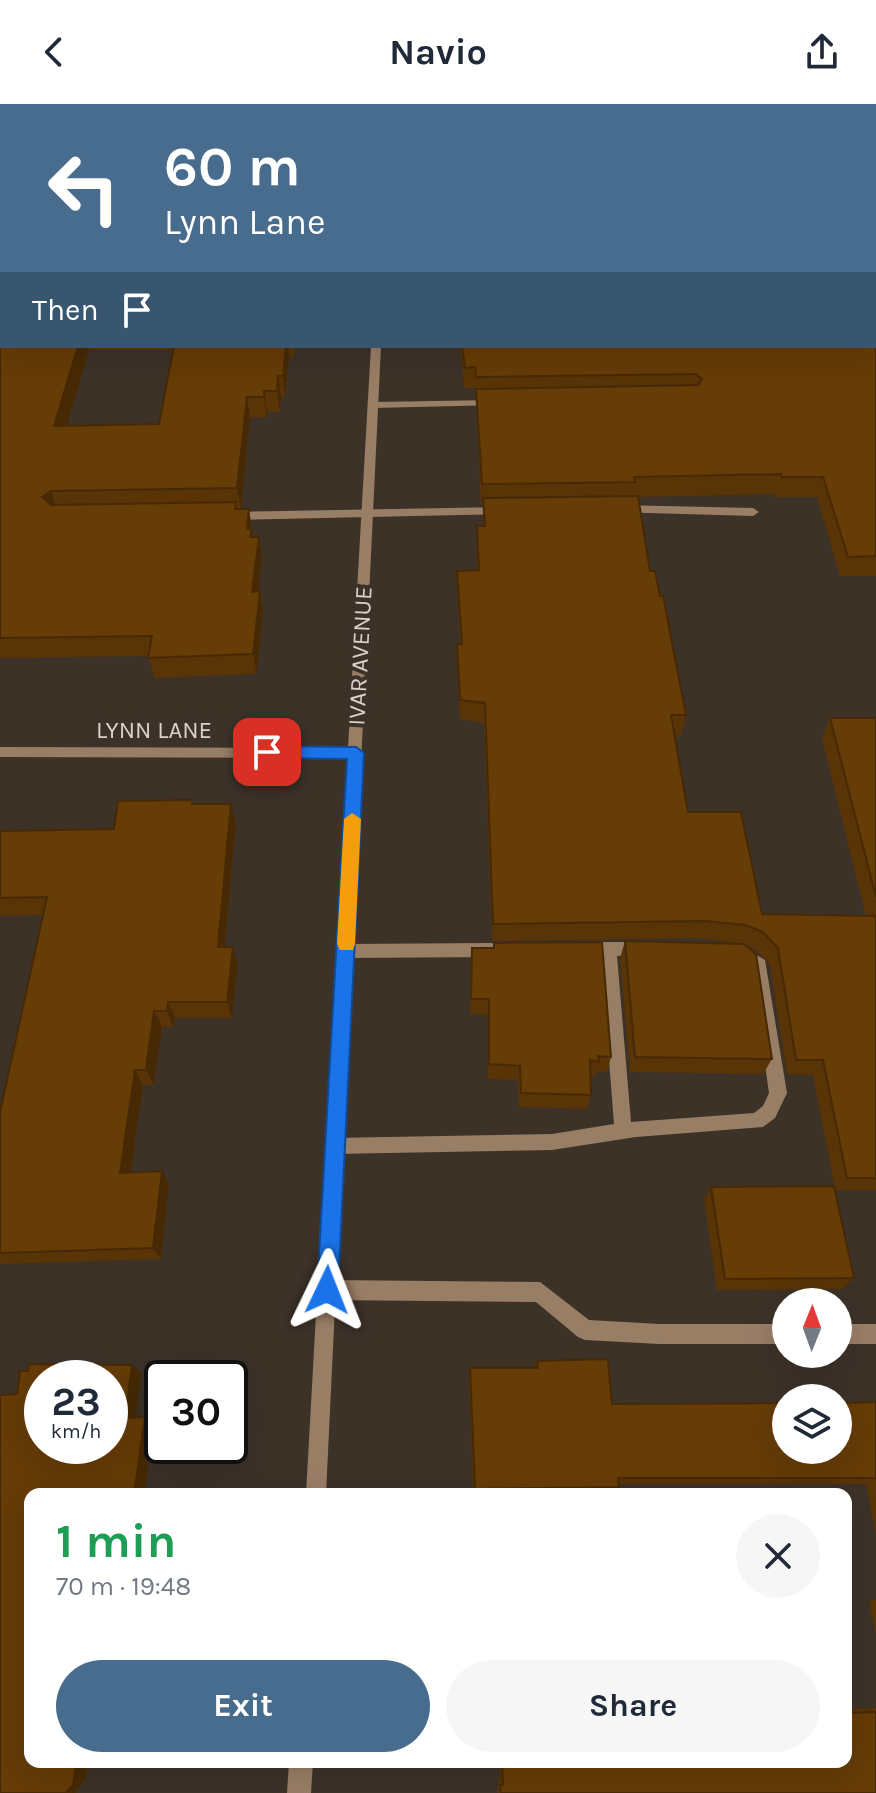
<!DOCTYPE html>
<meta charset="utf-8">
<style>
:root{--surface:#fff;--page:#f6f6f7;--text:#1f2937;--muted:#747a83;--accent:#486c8e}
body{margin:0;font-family:Karla,sans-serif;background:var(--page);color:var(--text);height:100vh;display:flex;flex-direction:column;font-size:30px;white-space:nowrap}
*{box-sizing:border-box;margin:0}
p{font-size:26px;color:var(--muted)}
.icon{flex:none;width:44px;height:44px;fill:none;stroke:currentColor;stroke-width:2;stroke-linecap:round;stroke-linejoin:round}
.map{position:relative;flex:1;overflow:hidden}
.sheet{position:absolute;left:24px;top:1384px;width:828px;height:280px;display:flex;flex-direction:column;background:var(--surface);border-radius:16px;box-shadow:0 8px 32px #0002}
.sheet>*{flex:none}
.top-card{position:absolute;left:0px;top:0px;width:876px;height:244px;box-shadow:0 8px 32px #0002;background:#486c8e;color:#fff;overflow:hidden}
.needle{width:52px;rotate:1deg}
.controls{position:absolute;left:772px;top:1184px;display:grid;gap:16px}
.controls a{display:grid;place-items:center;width:80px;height:80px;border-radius:50%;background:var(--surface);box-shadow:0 8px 32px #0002;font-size:40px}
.speed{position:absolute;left:24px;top:1256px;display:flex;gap:16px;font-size:40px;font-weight:700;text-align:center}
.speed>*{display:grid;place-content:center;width:104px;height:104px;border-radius:50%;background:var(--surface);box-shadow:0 8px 32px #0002;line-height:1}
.speed small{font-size:20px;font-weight:400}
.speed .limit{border:4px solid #111;border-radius:12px;background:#fff;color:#111}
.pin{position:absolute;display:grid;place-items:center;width:68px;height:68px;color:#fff;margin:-34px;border-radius:16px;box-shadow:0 4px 12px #0006}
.me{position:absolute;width:88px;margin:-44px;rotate:2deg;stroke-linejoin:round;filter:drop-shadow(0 0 6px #0008)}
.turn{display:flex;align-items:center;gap:28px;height:168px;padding:0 32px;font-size:36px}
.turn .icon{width:104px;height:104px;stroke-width:2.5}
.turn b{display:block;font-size:56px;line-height:68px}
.then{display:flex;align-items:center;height:76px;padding:0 32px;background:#0003;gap:16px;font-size:30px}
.round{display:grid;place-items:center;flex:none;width:84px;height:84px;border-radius:42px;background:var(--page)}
.overview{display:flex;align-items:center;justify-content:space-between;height:136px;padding:0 32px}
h1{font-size:48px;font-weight:700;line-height:60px;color:#1e9e55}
.action{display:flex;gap:16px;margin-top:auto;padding:16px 32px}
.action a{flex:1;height:92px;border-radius:48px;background:var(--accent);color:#fff;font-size:32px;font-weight:700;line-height:92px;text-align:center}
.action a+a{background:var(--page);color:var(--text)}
header{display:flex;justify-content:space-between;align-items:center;height:104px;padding:0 32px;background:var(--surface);font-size:36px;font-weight:700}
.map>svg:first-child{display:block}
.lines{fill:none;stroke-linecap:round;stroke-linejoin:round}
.lane{fill:#997e66;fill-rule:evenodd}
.street{fill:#997e66;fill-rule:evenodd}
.wall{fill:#583406;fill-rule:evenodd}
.shaded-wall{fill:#472a05}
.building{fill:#663c07;stroke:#472a05;stroke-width:2;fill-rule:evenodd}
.route{fill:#1a73e8;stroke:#114b97;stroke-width:2}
.slow{fill:#f59e0b}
.labels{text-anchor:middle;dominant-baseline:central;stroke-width:8;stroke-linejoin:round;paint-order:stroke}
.street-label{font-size:24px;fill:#d9d2cc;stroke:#3d3228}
</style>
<header><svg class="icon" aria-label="back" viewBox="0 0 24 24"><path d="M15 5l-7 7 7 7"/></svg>Navio<svg class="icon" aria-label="share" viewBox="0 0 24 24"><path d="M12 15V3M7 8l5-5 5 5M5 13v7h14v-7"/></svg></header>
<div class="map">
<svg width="876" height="1689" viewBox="0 0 876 1689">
<rect width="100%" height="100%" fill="#3d3228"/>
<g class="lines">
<!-- lane -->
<g class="lane">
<polygon points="496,296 502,299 500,301 373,304 367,301 373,298"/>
<polygon points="618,401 753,404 759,408 753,412 614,408 614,402"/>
<polygon points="503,403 509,407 507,410 230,416 224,412 230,408"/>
<polygon points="582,838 643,838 649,840 651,845 649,850 617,852 631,1018 754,1009 763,1002 769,989 751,865 736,854 734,849 736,844 742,842 765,856 787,989 775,1014 763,1023 636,1033 552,1046 334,1050 328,1048 325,1042 328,1036 334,1034 552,1030 614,1020 601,852 576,850 574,845 576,840"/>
<polygon points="491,839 497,841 499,846 497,851 491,853 346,854 340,852 338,847 340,842 346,840"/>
<polygon points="327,1176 540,1178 589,1216 659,1220 786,1220 786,1240 659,1240 585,1236 578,1233 536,1198 327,1196 320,1193 317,1186 320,1179"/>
<rect x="838" y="1220" width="38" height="20"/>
</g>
<!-- street -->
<g class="street">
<rect x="383" y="0" width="8" height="2"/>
<polygon points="371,242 381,242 326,1390 306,1390 347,654 0,653 0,643 348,644"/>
<polygon points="289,1658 313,1658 311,1689 287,1689"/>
</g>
</g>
<!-- wall -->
<g class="wall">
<path d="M 0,0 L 321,0 L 321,2 L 2,2 L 2,242 L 295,242 L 294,254 L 289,254 L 285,293 L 281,293 L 280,308 L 267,308 L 267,313 L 250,314 L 241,405 L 252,426 L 253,433 L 259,433 L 262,453 L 258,488 L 260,487 L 263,508 L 257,570 L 154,574 L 149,552 L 0,554 ZM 89,246 L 174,246 L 159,320 L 67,322 Z"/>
<polygon points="876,21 876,472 840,472 817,393 775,393 775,390 638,393 650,467 660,492 686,611 681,631 674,631 688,708 762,810 866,812 822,634 830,614 876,614 876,1086 835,1086 854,1174 842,1185 717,1186 704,1095 711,1083 835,1084 813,971 787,970 770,861 755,845 746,842 772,955 763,970 630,968 620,854 625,837 742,840 699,834 492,837 484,619 460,615 457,561 457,540 460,540 457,487 457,467 477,466 477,422 483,422 483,400 481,400 476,293 475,293 475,284 464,284 460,242 874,242"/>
<polygon points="193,700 236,719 225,843 238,860 232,914 175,914 173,923 162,923 154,981 143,981 131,1068 169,1080 161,1155 0,1160 0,1008 43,811 0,812 0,727 114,725"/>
<polygon points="472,844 611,953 607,968 596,967 595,972 591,972 591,991 587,1005 519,1003 518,976 488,975 488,911 470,910"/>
<polygon points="537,1257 612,1300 876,1298 876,1431 866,1380 619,1380 619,1383 612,1389 473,1390 469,1274 470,1264 535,1264"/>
<polygon points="876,1496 876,1532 869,1497"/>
<polygon points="876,1604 876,1689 498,1689 498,1675 500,1675 500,1658 846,1658 846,1605"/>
</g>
<!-- shaded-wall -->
<g class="shaded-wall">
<polygon points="78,242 87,242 89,246 61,343 54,322"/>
<polygon points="286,242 288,242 289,254 285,293 283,272"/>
<polygon points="278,272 281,293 280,308 277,287"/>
<polygon points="264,287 267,308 267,313 264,293"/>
<polygon points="247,293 250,314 241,405 237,384"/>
<polygon points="51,387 58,408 42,393"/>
<polygon points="249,405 255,446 247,425"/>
<polygon points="259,433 262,453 256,508 252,488"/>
<polygon points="260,487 263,508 257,570 253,550"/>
<polygon points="231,700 236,719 223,860 218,843"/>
<polygon points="233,843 238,860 232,914 227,898"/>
<polygon points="168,898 175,914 173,923 167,907"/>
<polygon points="154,907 162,923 154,981 146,966"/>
<polygon points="135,966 143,981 129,1081 120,1069"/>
<polygon points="162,1067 169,1080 161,1155 153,1144"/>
<polygon points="132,1261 141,1269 135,1321 125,1314"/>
<polygon points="145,1313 154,1320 144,1390 134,1390"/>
<polygon points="76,1658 88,1658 86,1675 77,1685 76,1689 65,1689"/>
</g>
<!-- building -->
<g class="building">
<polygon points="0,0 318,0 317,2 2,2 2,242 78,242 54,322 159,320 174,242 286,242 283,272 278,272 277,287 264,287 264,293 247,293 237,384 51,387 42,393 51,401 236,398 235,405 249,405 247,425 252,425 250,433 259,433 252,488 260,487 253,550 148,554 152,532 0,534"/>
<rect x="462" y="0" width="217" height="2"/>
<polygon points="874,21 876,21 876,452 848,453 823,373 781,373 781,370 634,373 635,378 482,380 476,285 698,281 702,275 696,270 476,273 475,263 465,264 462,242 874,242"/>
<polygon points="638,392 650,467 655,467 660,492 663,492 686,611 671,611 688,708 741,708 762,810 876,812 876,1074 847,1074 823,956 796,956 778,844 763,828 745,821 705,817 493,820 485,599 460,596 457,540 462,540 457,467 479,466 477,422 485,422 483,394"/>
<polygon points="830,614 876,614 876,793"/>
<polygon points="192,696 192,700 231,700 218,843 233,843 227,898 168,898 167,907 154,907 146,966 135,966 120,1069 162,1067 153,1144 0,1149 0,1008 47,793 0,794 0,727 114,725 118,697"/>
<polygon points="625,837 744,840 756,850 772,955 635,953"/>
<polygon points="602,838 611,953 598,952 599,958 590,956 591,991 521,989 520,962 489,960 489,895 471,895 472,844 494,844 494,839"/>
<polygon points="834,1082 854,1174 725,1175 711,1083"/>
<polygon points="608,1255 612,1300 786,1299 786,1346 838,1346 838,1299 876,1298 876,1374 618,1374 619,1383 475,1385 470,1264 538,1264 537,1257"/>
<path d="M 29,1260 L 132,1261 L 125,1314 L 145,1313 L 134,1390 L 30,1390 L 30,1658 L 76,1658 L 73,1681 L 65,1689 L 0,1689 L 0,1291 L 17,1290 L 20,1267 L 28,1267 ZM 42,1274 L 110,1274 L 110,1342 L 42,1342 Z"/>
<polygon points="876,1608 876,1689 501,1689 500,1681 503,1681 502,1658 846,1658 846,1609"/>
</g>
<!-- route -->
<polygon class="route" points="267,642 356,643 364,649 338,1186 335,1193 327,1196 320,1193 317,1186 347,655 267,654 259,648"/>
<!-- slow -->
<polygon class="slow" points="352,709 361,715 355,840 353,846 340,846 337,840 344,715"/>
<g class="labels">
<!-- street labels -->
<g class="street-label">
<text transform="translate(360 552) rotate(-87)">IVAR AVENUE</text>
<text x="154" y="626">LYNN LANE</text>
</g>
</g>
</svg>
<div class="controls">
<a><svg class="needle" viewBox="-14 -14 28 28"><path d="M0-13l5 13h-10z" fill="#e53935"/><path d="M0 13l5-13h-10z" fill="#747a83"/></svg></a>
<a><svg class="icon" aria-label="layers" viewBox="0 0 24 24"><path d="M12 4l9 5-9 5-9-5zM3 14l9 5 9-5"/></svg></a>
</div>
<div class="speed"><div>23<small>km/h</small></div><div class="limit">30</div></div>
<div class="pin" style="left:267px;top:648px;background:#d93025"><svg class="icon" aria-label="arrive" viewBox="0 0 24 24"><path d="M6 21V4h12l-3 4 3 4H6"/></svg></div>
<svg class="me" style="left:327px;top:1186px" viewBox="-20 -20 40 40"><path d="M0-17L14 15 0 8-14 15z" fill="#1a73e8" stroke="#fff" stroke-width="4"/></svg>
<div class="top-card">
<div class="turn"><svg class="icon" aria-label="left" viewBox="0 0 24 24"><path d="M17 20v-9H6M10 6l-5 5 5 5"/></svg><div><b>60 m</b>Lynn Lane</div></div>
<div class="then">Then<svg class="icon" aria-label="arrive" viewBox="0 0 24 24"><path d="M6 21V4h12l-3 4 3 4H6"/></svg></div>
</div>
<section class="sheet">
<div class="overview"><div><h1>1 min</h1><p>70 m · 19:48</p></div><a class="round"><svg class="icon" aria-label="close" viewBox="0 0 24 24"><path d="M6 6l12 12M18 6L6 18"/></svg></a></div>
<div class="action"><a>Exit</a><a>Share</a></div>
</section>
</div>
